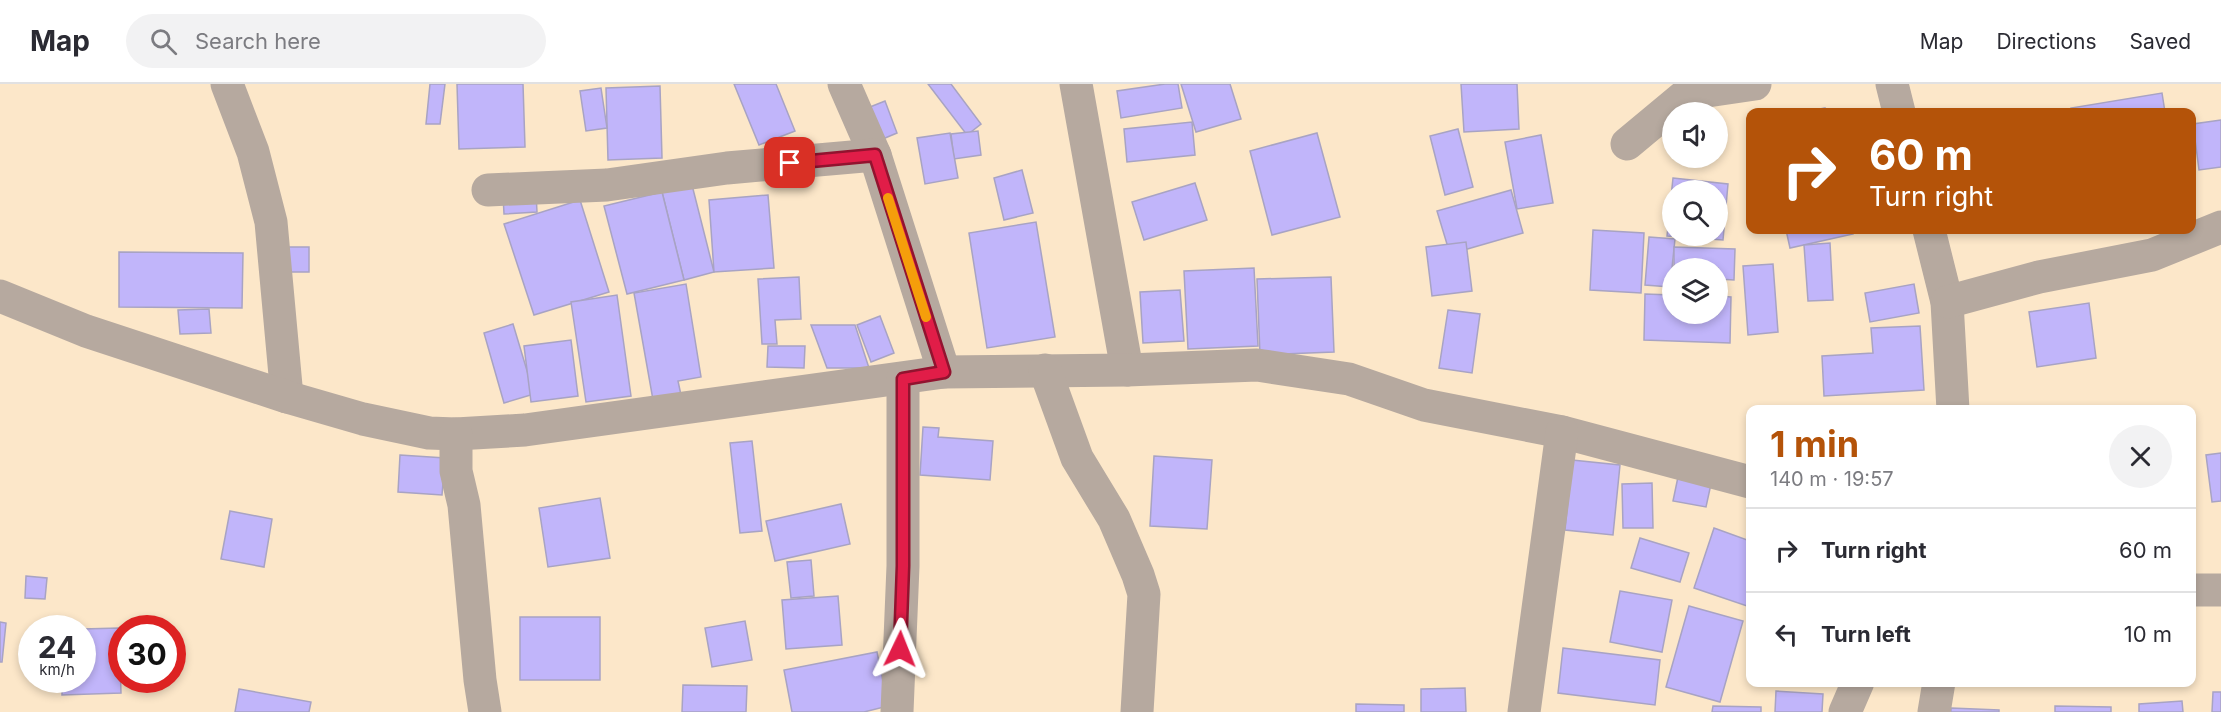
<!DOCTYPE html>
<meta charset="utf-8">
<style>
:root{--surface:#fff;--page:#f2f2f3;--text:#2b2b33;--muted:#7c7c81;--line:#e1e1e2;--accent:#b45309}
body{margin:0;font-family:Inter,sans-serif;background:var(--page);color:var(--text);height:100vh;display:flex;flex-direction:column;font-size:22px;white-space:nowrap}
*{box-sizing:border-box;margin:0}
p{font-size:20px;color:var(--muted)}
.icon{flex:none;width:33px;height:33px;fill:none;stroke:currentColor;stroke-width:2;stroke-linecap:round;stroke-linejoin:round}
.map{position:relative;flex:1;overflow:hidden}
.panel{position:absolute;left:1746px;top:321px;width:450px;height:282px;display:flex;flex-direction:column;background:var(--surface);border-radius:12px;box-shadow:0 3px 9px #0003}
.panel>*{flex:none}
.guide{position:absolute;left:1746px;top:24px;width:450px;height:126px;border-radius:12px;box-shadow:0 3px 9px #0003;background:#b45309;color:#fff;overflow:hidden}
.buttons{position:absolute;left:1662px;top:18px;display:grid;gap:12px}
.buttons a{display:grid;place-items:center;width:66px;height:66px;border-radius:50%;background:var(--surface);box-shadow:0 3px 9px #0003;font-size:30px}
.speed{position:absolute;left:18px;top:531px;display:flex;gap:12px;font-size:30px;font-weight:700;text-align:center}
.speed>*{display:grid;place-content:center;width:78px;height:78px;border-radius:50%;background:var(--surface);box-shadow:0 3px 9px #0003;line-height:1}
.speed small{font-size:15px;font-weight:400}
.speed .limit{border:9px solid #d22;background:#fff;color:#111}
.pin{position:absolute;display:grid;place-items:center;width:51px;height:51px;color:#fff;margin:-26px;border-radius:12px;box-shadow:0 3px 9px #0006}
.me{position:absolute;width:66px;margin:-33px;rotate:2deg;stroke-linejoin:round;filter:drop-shadow(0 0 4px #0008)}
.turn{display:flex;align-items:center;gap:21px;height:126px;padding:0 24px;font-size:27px}
.turn .icon{width:78px;height:78px;stroke-width:2.5}
.turn b{display:block;font-size:42px;line-height:51px}
.round{display:grid;place-items:center;flex:none;width:63px;height:63px;border-radius:32px;background:var(--page)}
.summary{display:flex;align-items:center;justify-content:space-between;height:102px;padding:0 24px}
h1{font-size:36px;font-weight:700;line-height:45px;color:var(--accent)}
ul{padding:0;list-style:none}
li{display:flex;align-items:center;gap:18px;height:84px;padding:0 24px;border-top:2px solid var(--line)}
li div{flex:1}
li b{display:block;font-size:22px}
li em{font-style:normal}
header{display:flex;align-items:center;gap:36px;box-sizing:border-box;height:84px;padding:0 30px;background:var(--surface);border-bottom:2px solid var(--line)}
header strong{font-size:28px}
nav{display:flex;gap:33px;margin-inline-start:auto;font-size:21px}
.search{width:420px;height:54px;background:var(--page);display:flex;align-items:center;gap:15px;box-sizing:border-box;padding:0 21px;border-radius:33px;color:var(--muted);font-size:22px}
.map>svg:first-child{display:block}
.building{fill:#c1b5fa;stroke:#a8a3c3;stroke-width:1.5;fill-rule:evenodd}
.lines{fill:none;stroke-linecap:round;stroke-linejoin:round}
.minor{stroke:#b6a99f;stroke-width:33}
.route-casing{stroke:#92132f;stroke-width:15}
.route{stroke:#e11d48;stroke-width:10}
.slow{stroke:#f59e0b;stroke-width:10}
</style>
<header>
<strong>Map</strong>
<div class="search"><svg class="icon" aria-label="search" viewBox="0 0 24 24"><circle cx="10" cy="10" r="6"/><path d="M15 15l6 6"/></svg>Search here</div>
<nav><a>Map</a><a>Directions</a><a>Saved</a></nav>
</header>
<div class="map">
<svg width="2221" height="628" viewBox="0 0 2221 628">
<rect width="100%" height="100%" fill="#fce7c9"/>
<!-- building -->
<g class="building">
<polygon points="430,0 445,0 440,40 426,40"/>
<polygon points="457,0 523,0 525,63 459,65"/>
<polygon points="734,0 776,0 795,47 759,61"/>
<polygon points="928,0 951,0 981,40 967,51"/>
<polygon points="1165,0 1178,0 1182,24 1121,34 1117,7"/>
<polygon points="1181,0 1230,0 1241,35 1196,48"/>
<polygon points="1461,0 1517,0 1519,45 1464,48"/>
<polygon points="660,2 662,74 608,76 606,4"/>
<polygon points="601,4 607,44 586,47 580,7"/>
<polygon points="2162,9 2165,28 2072,28 2071,24"/>
<polygon points="885,17 897,49 878,57 865,25"/>
<polygon points="1825,24 1826,28 1806,28"/>
<polygon points="2221,36 2221,83 2199,86 2193,40"/>
<polygon points="1192,38 1195,71 1127,78 1124,45"/>
<polygon points="1458,45 1473,103 1445,111 1430,52"/>
<polygon points="978,47 981,71 954,75 951,50"/>
<polygon points="950,49 958,94 925,100 917,54"/>
<polygon points="1317,49 1340,133 1272,151 1250,67"/>
<polygon points="1541,51 1553,119 1517,125 1505,58"/>
<polygon points="1022,86 1033,129 1004,136 994,94"/>
<path d="M 1673,94 L 1728,100 L 1723,156 L 1667,152 ZM 1672,106 L 1718,106 L 1718,152 L 1672,152 Z"/>
<polygon points="1195,99 1207,136 1144,156 1132,118"/>
<polygon points="692,101 714,188 684,196 662,108"/>
<polygon points="1511,106 1523,149 1450,170 1437,127"/>
<polygon points="662,108 684,196 627,210 604,122"/>
<polygon points="536,109 537,128 504,130 503,111"/>
<polygon points="768,111 774,184 714,188 709,116"/>
<polygon points="580,116 609,208 534,231 504,140"/>
<polygon points="1036,138 1055,253 987,264 969,149"/>
<polygon points="1593,146 1644,149 1641,209 1590,206"/>
<polygon points="1786,146 1852,146 1853,150 1790,164"/>
<polygon points="1649,153 1675,155 1670,203 1645,201"/>
<polygon points="1466,158 1472,207 1432,212 1426,163"/>
<polygon points="1830,159 1833,216 1808,217 1804,161"/>
<polygon points="283,163 309,163 309,188 282,188"/>
<polygon points="1674,163 1735,165 1734,196 1718,195 1718,184 1674,184"/>
<polygon points="119,168 243,169 242,224 119,223"/>
<polygon points="1773,180 1778,248 1748,251 1743,182"/>
<polygon points="1254,184 1258,262 1188,265 1184,187"/>
<polygon points="799,193 801,235 775,236 777,260 762,260 758,195"/>
<polygon points="1331,193 1334,268 1260,271 1257,195"/>
<polygon points="686,200 701,293 678,297 681,311 653,316 634,209"/>
<polygon points="1914,200 1919,229 1870,238 1865,209"/>
<polygon points="1180,206 1184,257 1143,259 1140,208"/>
<polygon points="1645,210 1672,211 1672,230 1718,230 1718,212 1731,213 1730,259 1644,256"/>
<polygon points="617,211 631,312 586,318 571,218"/>
<polygon points="2089,219 2096,274 2037,283 2029,228"/>
<polygon points="209,225 211,249 180,250 178,226"/>
<polygon points="1448,226 1480,230 1472,289 1439,284"/>
<polygon points="880,232 894,269 871,278 857,241"/>
<polygon points="513,240 534,310 504,319 484,249"/>
<polygon points="811,241 855,241 869,284 827,284"/>
<polygon points="1920,242 1924,306 1824,312 1822,272 1873,269 1871,244"/>
<polygon points="571,256 578,312 531,318 524,262"/>
<polygon points="768,262 805,262 804,284 767,283"/>
<polygon points="1875,322 1903,326 1875,326"/>
<polygon points="923,343 939,344 938,353 993,357 990,396 920,391"/>
<polygon points="752,357 762,447 740,449 730,359"/>
<polygon points="2221,369 2221,417 2212,418 2206,371"/>
<polygon points="400,371 445,374 442,411 398,408"/>
<polygon points="1154,372 1212,376 1207,445 1150,442"/>
<polygon points="1572,376 1620,381 1613,451 1565,446"/>
<polygon points="1678,393 1711,400 1706,423 1673,417"/>
<polygon points="1652,399 1653,444 1623,444 1622,400"/>
<polygon points="600,414 610,474 548,483 539,424"/>
<polygon points="841,420 850,460 775,477 766,437"/>
<polygon points="230,427 272,435 264,483 221,475"/>
<polygon points="1714,444 1750,457 1750,523 1694,504"/>
<polygon points="1640,454 1689,469 1680,498 1631,484"/>
<polygon points="811,476 814,512 791,514 787,478"/>
<polygon points="26,492 47,494 45,515 25,514"/>
<polygon points="1620,507 1672,516 1662,568 1610,558"/>
<polygon points="838,512 842,561 786,565 782,516"/>
<polygon points="1689,522 1743,537 1720,618 1666,603"/>
<rect x="520" y="533" width="80" height="63"/>
<polygon points="745,537 752,576 712,583 705,544"/>
<polygon points="0,538 6,539 2,578 0,578"/>
<polygon points="119,544 121,609 62,611 62,596 82,596 82,545"/>
<polygon points="1563,564 1660,576 1655,621 1558,609"/>
<polygon points="877,568 888,622 864,628 792,628 784,586"/>
<polygon points="1961,598 1993,598 1992,601"/>
<polygon points="683,601 747,602 746,628 682,628"/>
<polygon points="1465,604 1466,628 1421,628 1421,605"/>
<polygon points="239,605 311,618 309,628 235,628"/>
<polygon points="1776,607 1823,610 1822,628 1775,628"/>
<polygon points="2213,608 2221,608 2221,628 2212,628"/>
<polygon points="2182,617 2183,628 2139,628 2139,620"/>
<polygon points="1356,620 1404,621 1404,628 1356,628"/>
<polygon points="1713,622 1761,623 1761,628 1712,628"/>
<polygon points="2055,622 2111,623 2111,628 2055,628"/>
<polygon points="1951,624 1999,626 1999,628 1951,628"/>
</g>
<g class="lines">
<!-- minor -->
<g class="minor">
<polyline points="227,0 253,68 271,138 287,313"/>
<polyline points="844,0 875,71 944,288"/>
<polyline points="1076,0 1127,286"/>
<polyline points="1892,0 1899,28"/>
<polyline points="1627,60 1687,10 1755,0"/>
<polyline points="488,106 607,101 727,84 875,71"/>
<polyline points="1929,146 1947,218 1953,326"/>
<polyline points="0,212 86,247 287,313 363,335 429,349 456,350 525,346 944,288 1127,286 1257,281 1349,295 1424,321 1562,348 1750,398"/>
<polyline points="1947,218 2039,193 2152,171 2221,143"/>
<polyline points="1045,286 1077,374 1114,435 1138,491 1144,510 1137,628"/>
<polyline points="456,350 456,387 464,421 480,596 485,628"/>
<polyline points="2192,506 2221,506"/>
<polyline points="897,628 903,482 903,295"/>
<polyline points="1524,628 1562,348"/>
<polyline points="1845,628 1858,598"/>
<polyline points="1934,628 1939,598"/>
</g>
</g>
<g class="lines">
<defs>
<polyline id="route" points="790,79 875,71 944,288 903,295 903,482 900,565"/>
</defs>
<!-- route casing -->
<use href="#route" class="route-casing"/>
<!-- route -->
<use href="#route" class="route"/>
<!-- slow -->
<polyline class="slow" points="888,114 926,233"/>
</g>
</svg>
<div class="buttons">
<a><svg class="icon" aria-label="sound" viewBox="0 0 24 24"><path d="M4 9h4l5-4v14l-5-4H4zM17 9q2 3 0 6"/></svg></a>
<a><svg class="icon" aria-label="search" viewBox="0 0 24 24"><circle cx="10" cy="10" r="6"/><path d="M15 15l6 6"/></svg></a>
<a><svg class="icon" aria-label="layers" viewBox="0 0 24 24"><path d="M12 4l9 5-9 5-9-5zM3 14l9 5 9-5"/></svg></a>
</div>
<div class="speed"><div>24<small>km/h</small></div><div class="limit">30</div></div>
<div class="pin" style="left:790px;top:79px;background:#d93025"><svg class="icon" aria-label="arrive" viewBox="0 0 24 24"><path d="M6 21V4h12l-3 4 3 4H6"/></svg></div>
<svg class="me" style="left:900px;top:565px" viewBox="-20 -20 40 40"><path d="M0-17L14 15 0 8-14 15z" fill="#e11d48" stroke="#fff" stroke-width="4"/></svg>
<div class="guide">
<div class="turn"><svg class="icon" aria-label="right" viewBox="0 0 24 24"><path d="M7 20v-9h11M14 6l5 5-5 5"/></svg><div><b>60 m</b>Turn right</div></div>
</div>
<section class="panel">
<div class="summary"><div><h1>1 min</h1><p>140 m · 19:57</p></div><a class="round"><svg class="icon" aria-label="close" viewBox="0 0 24 24"><path d="M6 6l12 12M18 6L6 18"/></svg></a></div>
<ul>
<li><svg class="icon" aria-label="right" viewBox="0 0 24 24"><path d="M7 20v-9h11M14 6l5 5-5 5"/></svg><div><b>Turn right</b></div><em>60 m</em></li>
<li><svg class="icon" aria-label="left" viewBox="0 0 24 24"><path d="M17 20v-9H6M10 6l-5 5 5 5"/></svg><div><b>Turn left</b></div><em>10 m</em></li>
</ul>
</section>
</div>
